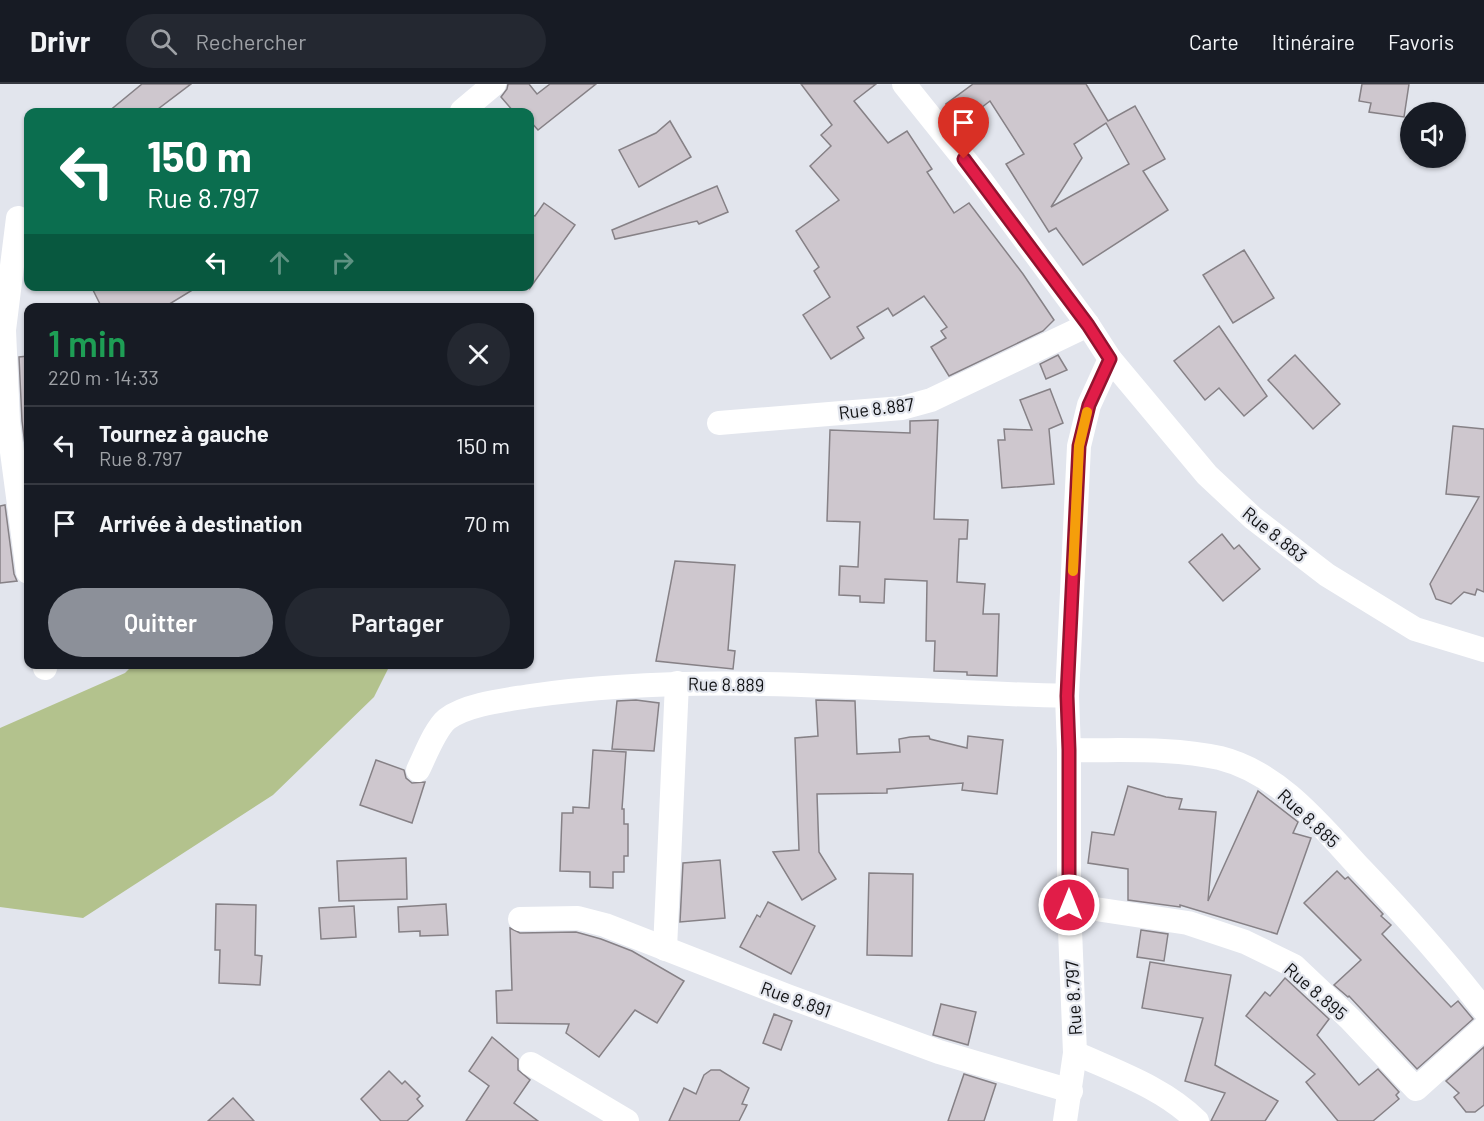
<!DOCTYPE html>
<html lang="fr">
<meta charset="utf-8">
<style>
:root{--surface:#171b24;--page:#242831;--text:#f1f3f6;--muted:#9ea1a6;--line:#363941;--accent:#8c9099}
body{margin:0;font-family:Barlow,sans-serif;background:var(--page);color:var(--text);height:100vh;display:flex;flex-direction:column;font-size:22px;white-space:nowrap}
*{box-sizing:border-box;margin:0}
p{font-size:20px;color:var(--muted)}
.icon{flex:none;width:33px;height:33px;fill:none;stroke:currentColor;stroke-width:2;stroke-linecap:round;stroke-linejoin:round}
.map{position:relative;flex:1;overflow:hidden}
.panel{position:absolute;left:24px;top:219px;width:510px;height:366px;display:flex;flex-direction:column;background:var(--surface);border-radius:12px;box-shadow:0 2px 4px #0004}
.panel>*{flex:none}
.guide{position:absolute;left:24px;top:24px;width:510px;height:183px;border-radius:12px;box-shadow:0 2px 4px #0004;background:#0b6e4f;color:#fff;overflow:hidden}
.buttons{position:absolute;left:1400px;top:18px;display:grid;gap:12px}
.buttons a{display:grid;place-items:center;width:66px;height:66px;border-radius:50%;background:var(--surface);box-shadow:0 2px 4px #0004;font-size:30px}
.pin{position:absolute;display:grid;place-items:center;width:51px;height:51px;color:#fff;margin:-62px -26px;border-radius:50% 50% 50% 0;rotate:-45deg;box-shadow:0 0 6px #0007}
.pin .icon{rotate:45deg}
.me{position:absolute;width:66px;margin:-33px;rotate:0deg;stroke-linejoin:round;filter:drop-shadow(0 0 4px #0008)}
.turn{display:flex;align-items:center;gap:21px;height:126px;padding:0 24px;font-size:27px}
.turn .icon{width:78px;height:78px;stroke-width:2.5}
.turn b{display:block;font-size:42px;line-height:51px}
.lanes{display:flex;align-items:center;height:57px;padding:0 24px;background:#0003;justify-content:center;gap:30px;direction:ltr}
.lanes .off{opacity:.35}
.round{display:grid;place-items:center;flex:none;width:63px;height:63px;border-radius:32px;background:var(--page)}
.head{display:flex;align-items:center;justify-content:space-between;height:102px;padding:0 24px}
h1{font-size:36px;font-weight:600;line-height:45px;color:#1e9e55}
.cta{display:flex;gap:12px;margin-top:auto;padding:12px 24px}
.cta a{flex:1;height:69px;border-radius:36px;background:var(--accent);color:#fff;font-size:24px;font-weight:600;line-height:69px;text-align:center}
.cta a+a{background:var(--page);color:var(--text)}
ul{padding:0;list-style:none}
li{display:flex;align-items:center;gap:18px;height:78px;padding:0 24px;border-top:2px solid var(--line)}
li div{flex:1}
li b{display:block;font-size:22px}
li em{font-style:normal}
header{display:flex;align-items:center;gap:36px;box-sizing:border-box;height:84px;padding:0 30px;background:var(--surface);border-bottom:2px solid var(--line)}
header strong{font-size:28px}
nav{display:flex;gap:33px;margin-inline-start:auto;font-size:21px}
.search{width:420px;height:54px;background:var(--page);display:flex;align-items:center;gap:15px;box-sizing:border-box;padding:0 21px;border-radius:33px;color:var(--muted);font-size:22px}
.map>svg:first-child{display:block}
.green{fill:#b3c28d}
.building{fill:#cec7ce;stroke:#868186;stroke-width:1.5;fill-rule:evenodd}
.lines{fill:none;stroke-linecap:round;stroke-linejoin:round}
.street{stroke:#fff;stroke-width:24}
.route-casing{stroke:#92132f;stroke-width:15}
.route{stroke:#e11d48;stroke-width:10}
.slow{stroke:#f59e0b;stroke-width:10}
.labels{text-anchor:middle;dominant-baseline:central;stroke-width:4.5;stroke-linejoin:round;paint-order:stroke}
.street-label{font-size:18px;fill:#101113;stroke:#e2e5ed}
</style>
<header>
<strong>Drivr</strong>
<div class="search"><svg class="icon" aria-label="search" viewBox="0 0 24 24"><circle cx="10" cy="10" r="6"/><path d="M15 15l6 6"/></svg>Rechercher</div>
<nav><a>Carte</a><a>Itinéraire</a><a>Favoris</a></nav>
</header>
<div class="map">
<svg width="1484" height="1037" viewBox="0 0 1484 1037">
<rect width="100%" height="100%" fill="#e2e5ed"/>
<!-- green -->
<polygon class="green" points="133,581 390,581 374,613 273,711 83,834 0,823 0,644 125,589"/>
<!-- building -->
<g class="building">
<polygon points="142,0 191,0 154,28 108,28"/>
<polygon points="508,0 529,0 537,10 550,0 596,0 538,46 530,37 530,28 514,28 501,13 507,5"/>
<polygon points="801,0 876,0 854,17 888,59 907,47 932,85 927,88 954,129 969,119 1023,190 1054,236 1043,247 949,292 931,263 946,254 941,247 947,243 924,212 893,232 888,224 857,243 864,254 831,275 803,231 830,213 814,187 819,183 796,147 839,116 810,82 831,62 821,51 832,41"/>
<path d="M 973,0 L 1086,0 L 1108,37 L 1135,22 L 1165,75 L 1143,87 L 1168,126 L 1083,181 L 1056,144 L 1049,148 L 1006,80 L 1024,70 L 990,17 L 960,40 L 946,20 ZM 1106,39 L 1129,80 L 1051,123 L 1082,74 L 1074,60 Z"/>
<polygon points="1362,0 1409,0 1404,33 1369,28 1371,19 1359,17"/>
<polygon points="670,37 691,73 639,103 619,66 656,49"/>
<polygon points="717,102 728,128 699,140 697,137 615,155 612,146"/>
<polygon points="544,119 575,141 530,204 530,131 535,132"/>
<polygon points="1244,166 1274,214 1233,239 1203,191"/>
<polygon points="91,202 199,202 163,224 102,224"/>
<polygon points="1219,242 1267,312 1244,332 1219,304 1205,316 1174,277"/>
<polygon points="1058,271 1067,286 1046,295 1040,280"/>
<polygon points="1295,271 1340,320 1313,345 1268,296"/>
<polygon points="28,272 28,384 22,337 19,273"/>
<polygon points="1050,305 1063,339 1049,345 1054,400 1002,404 998,356 1005,356 1004,345 1032,346 1020,316"/>
<polygon points="938,336 934,435 968,436 967,455 959,455 957,498 985,500 983,530 999,530 997,592 967,591 967,588 934,587 935,557 926,557 927,497 885,495 884,519 860,518 860,512 839,511 840,482 858,483 860,438 827,437 830,346 910,349 910,337"/>
<polygon points="1453,342 1484,345 1484,508 1477,505 1475,511 1464,508 1451,520 1436,515 1430,500 1479,413 1446,410"/>
<polygon points="5,421 14,490 17,497 0,499 0,422"/>
<polygon points="1222,450 1234,465 1239,461 1260,485 1223,517 1189,478"/>
<polygon points="675,477 735,481 728,566 735,567 733,585 656,577"/>
<polygon points="636,616 659,619 654,667 612,665 617,617"/>
<polygon points="816,616 855,617 857,670 900,668 899,655 910,653 929,652 930,655 967,664 968,652 1003,656 997,710 962,706 963,699 887,705 887,709 817,710 819,768 836,795 802,816 773,768 799,766 795,654 818,652"/>
<polygon points="593,666 626,668 622,725 624,725 624,740 628,740 628,772 624,772 624,788 613,788 613,804 590,803 590,788 560,787 562,729 573,729 573,723 589,724"/>
<polygon points="376,676 404,686 406,694 412,699 425,698 412,739 360,721"/>
<polygon points="1128,702 1166,713 1182,715 1179,725 1216,728 1208,817 1258,707 1298,738 1293,749 1311,754 1277,850 1180,821 1180,823 1128,816 1128,785 1088,779 1092,748 1114,751"/>
<polygon points="406,774 407,815 339,817 337,777"/>
<polygon points="720,776 725,834 680,838 683,779"/>
<polygon points="1337,787 1345,795 1348,793 1383,830 1381,832 1391,841 1382,850 1451,923 1458,917 1473,935 1417,985 1349,912 1348,913 1334,901 1361,876 1304,819"/>
<polygon points="869,789 913,790 912,872 867,871"/>
<polygon points="768,818 815,842 791,890 740,863 757,831 760,833"/>
<polygon points="216,820 256,821 255,871 262,872 260,901 219,899 220,866 215,866"/>
<polygon points="446,820 448,851 420,852 420,847 399,848 398,823"/>
<polygon points="354,822 356,853 321,855 319,824"/>
<polygon points="510,844 520,849 576,848 601,855 632,867 684,897 657,939 635,926 599,973 566,949 569,940 497,939 496,907 512,906"/>
<polygon points="1141,846 1168,850 1164,877 1137,873"/>
<polygon points="1150,878 1231,891 1215,981 1278,1017 1265,1037 1211,1037 1225,1009 1185,997 1203,934 1142,924"/>
<polygon points="1285,894 1329,935 1317,951 1359,1001 1378,985 1399,1008 1396,1011 1399,1015 1373,1037 1338,1037 1306,998 1315,990 1246,932 1265,908 1270,912"/>
<polygon points="941,920 976,928 968,961 933,951"/>
<polygon points="774,930 792,937 781,966 763,959"/>
<polygon points="492,953 518,975 518,986 530,996 514,1019 538,1037 466,1037 489,1002 469,987"/>
<polygon points="1484,963 1484,1021 1475,1028 1466,1028 1454,1013 1459,1009 1446,997"/>
<polygon points="711,986 720,986 749,1004 742,1020 747,1021 739,1037 669,1037 684,1004 696,1010 704,991"/>
<polygon points="389,987 402,1000 405,997 420,1012 417,1015 423,1022 407,1037 381,1037 361,1015"/>
<polygon points="964,990 996,1000 984,1037 948,1037"/>
<polygon points="233,1014 254,1037 208,1037"/>
</g>
<g class="lines">
<!-- street -->
<g class="street">
<polyline points="904,0 977,91 1088,241 1110,275 1089,321 1079,362 1067,612 1069,666 1069,821 1075,969 1065,1037"/>
<polyline points="462,27 494,0"/>
<polyline points="18,134 4,246 8,338 28,488"/>
<polyline points="1110,275 1207,391 1253,434 1327,491 1415,545 1484,566"/>
<polyline points="719,339 902,324 931,316 1088,241"/>
<polyline points="44,580 45,584"/>
<path d="M 1069,666 C 1119,667 1171,663 1220,674 C 1280,689 1321,742 1361,785 C 1404,830 1446,877 1484,926"/>
<path d="M 418,686 C 425,672 435,645 447,635 C 467,620 506,616 530,612 C 708,586 889,608 1067,612"/>
<polyline points="1069,821 1188,839 1245,858 1294,882 1350,935 1416,1005 1484,944"/>
<polyline points="520,835 578,834 605,841 787,912 939,968 1071,1007"/>
<polyline points="665,865 677,599"/>
<path d="M 1075,969 C 1117,988 1164,1004 1197,1037"/>
<polyline points="531,980 627,1037"/>
</g>
</g>
<g class="lines">
<defs>
<polyline id="route" points="964,75 1088,241 1110,275 1089,321 1079,362 1067,612 1069,666 1069,821"/>
</defs>
<!-- route casing -->
<use href="#route" class="route-casing"/>
<!-- route -->
<use href="#route" class="route"/>
<!-- slow -->
<polyline class="slow" points="1073,487 1079,362 1087,328"/>
</g>
<g class="labels">
<!-- street labels -->
<g class="street-label">
<text transform="translate(876 324) rotate(-7)">Rue 8.887</text>
<text transform="translate(1275 450) rotate(39)">Rue 8.883</text>
<text transform="translate(726 600) rotate(1)">Rue 8.889</text>
<text transform="translate(1309 734) rotate(43)">Rue 8.885</text>
<text transform="translate(1316 907) rotate(41)">Rue 8.895</text>
<text transform="translate(1073 914) rotate(-93)">Rue 8.797</text>
<text transform="translate(796 915) rotate(20)">Rue 8.891</text>
</g>
</g>
</svg>
<div class="buttons">
<a><svg class="icon" aria-label="sound" viewBox="0 0 24 24"><path d="M4 9h4l5-4v14l-5-4H4zM17 9q2 3 0 6"/></svg></a>
</div>
<div class="pin" style="left:964px;top:75px;background:#d93025"><svg class="icon" aria-label="arrive" viewBox="0 0 24 24"><path d="M6 21V4h12l-3 4 3 4H6"/></svg></div>
<svg class="me" style="left:1069px;top:821px" viewBox="-20 -20 40 40"><circle r="17" fill="#e11d48" stroke="#fff" stroke-width="3"/><path d="M0-11L8 9 0 5-8 9z" fill="#fff"/></svg>
<div class="guide">
<div class="turn"><svg class="icon" aria-label="left" viewBox="0 0 24 24"><path d="M17 20v-9H6M10 6l-5 5 5 5"/></svg><div><b>150 m</b>Rue 8.797</div></div>
<div class="lanes"><svg class="icon" aria-label="left" viewBox="0 0 24 24"><path d="M17 20v-9H6M10 6l-5 5 5 5"/></svg><svg class="icon off" aria-label="ahead" viewBox="0 0 24 24"><path d="M12 20V5M6 11l6-6 6 6"/></svg><svg class="icon off" aria-label="right" viewBox="0 0 24 24"><path d="M7 20v-9h11M14 6l5 5-5 5"/></svg></div>
</div>
<section class="panel">
<div class="head"><div><h1>1 min</h1><p>220 m · 14:33</p></div><a class="round"><svg class="icon" aria-label="close" viewBox="0 0 24 24"><path d="M6 6l12 12M18 6L6 18"/></svg></a></div>
<ul>
<li><svg class="icon" aria-label="left" viewBox="0 0 24 24"><path d="M17 20v-9H6M10 6l-5 5 5 5"/></svg><div><b>Tournez à gauche</b><p>Rue 8.797</p></div><em>150 m</em></li>
<li><svg class="icon" aria-label="arrive" viewBox="0 0 24 24"><path d="M6 21V4h12l-3 4 3 4H6"/></svg><div><b>Arrivée à destination</b></div><em>70 m</em></li>
</ul>
<div class="cta"><a>Quitter</a><a>Partager</a></div>
</section>
</div>
